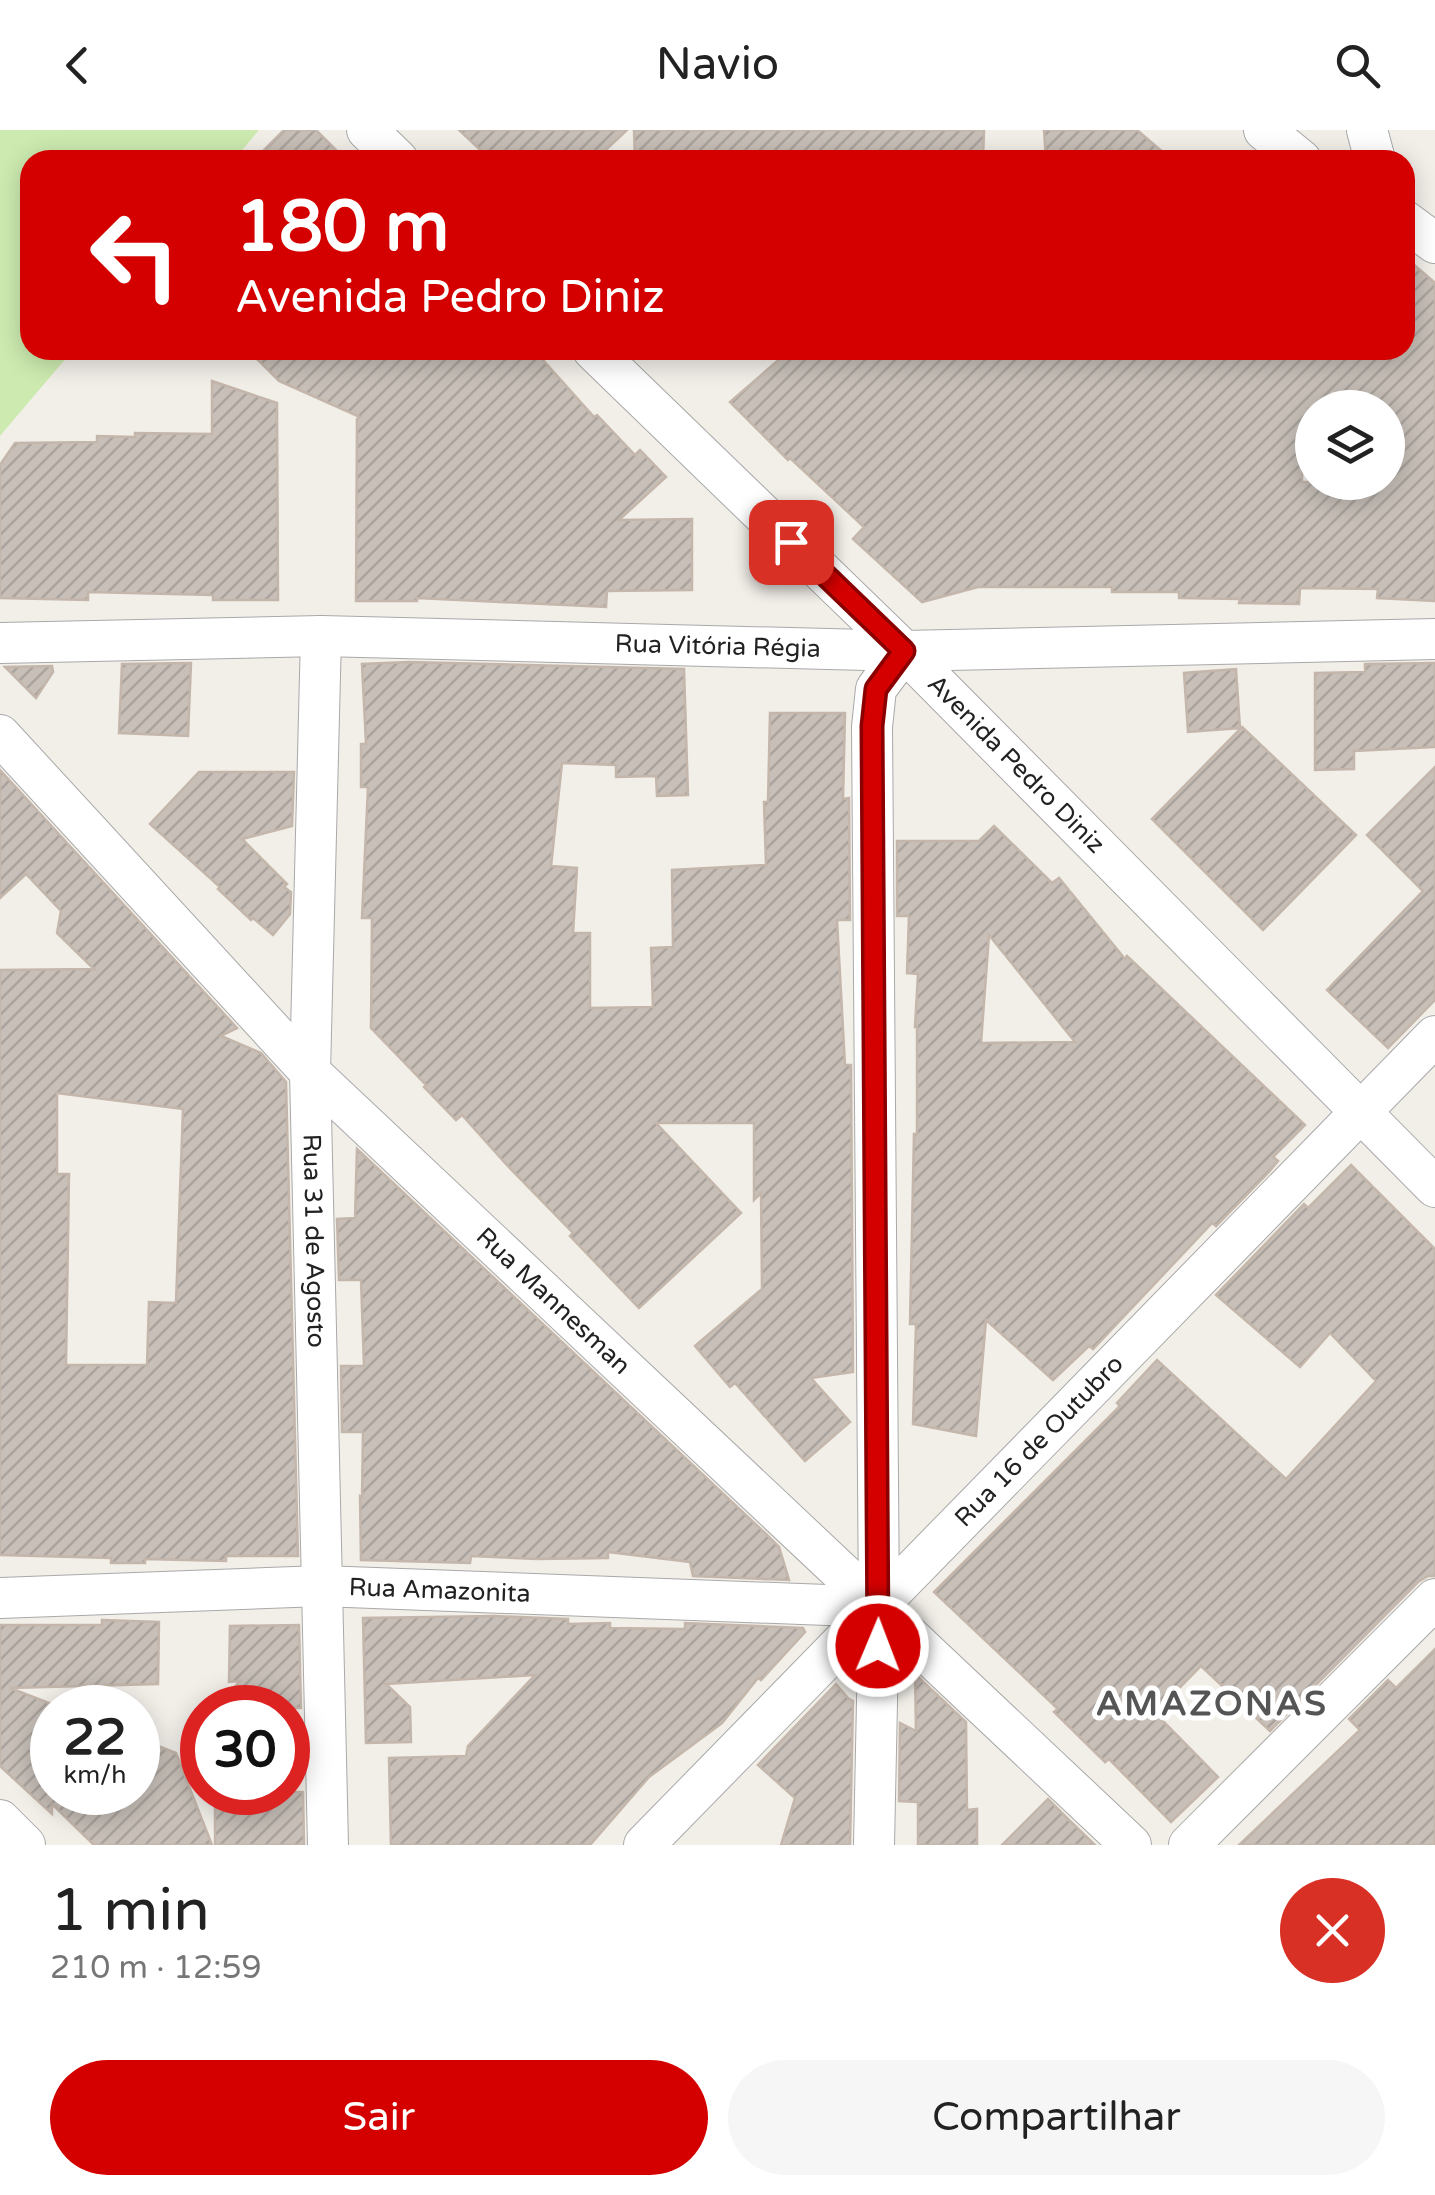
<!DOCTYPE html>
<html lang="pt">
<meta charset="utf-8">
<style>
:root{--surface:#fff;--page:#f6f6f6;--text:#222;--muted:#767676;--accent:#d40000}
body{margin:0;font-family:"Varela Round",sans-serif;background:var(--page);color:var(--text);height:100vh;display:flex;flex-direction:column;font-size:38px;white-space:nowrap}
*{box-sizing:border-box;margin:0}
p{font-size:32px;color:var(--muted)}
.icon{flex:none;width:55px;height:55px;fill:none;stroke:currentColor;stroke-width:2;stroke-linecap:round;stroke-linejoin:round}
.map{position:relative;height:1715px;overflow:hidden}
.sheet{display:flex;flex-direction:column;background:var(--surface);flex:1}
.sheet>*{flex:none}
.top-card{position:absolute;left:20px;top:20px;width:1395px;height:210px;border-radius:30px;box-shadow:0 5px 25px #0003;background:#d40000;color:#fff;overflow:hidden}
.fabs{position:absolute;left:1295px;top:260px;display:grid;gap:20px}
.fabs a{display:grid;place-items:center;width:110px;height:110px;border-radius:50%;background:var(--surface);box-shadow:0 5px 25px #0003;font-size:50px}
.speed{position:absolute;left:30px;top:1555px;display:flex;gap:20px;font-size:50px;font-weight:700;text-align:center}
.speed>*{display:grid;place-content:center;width:130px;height:130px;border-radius:50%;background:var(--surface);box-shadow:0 5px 25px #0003;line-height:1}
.speed small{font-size:25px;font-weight:400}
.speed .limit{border:15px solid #d22;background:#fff;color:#111}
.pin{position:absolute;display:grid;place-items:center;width:85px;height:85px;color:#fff;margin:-42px;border-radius:20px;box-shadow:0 5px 15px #0006}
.me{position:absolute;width:110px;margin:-55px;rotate:1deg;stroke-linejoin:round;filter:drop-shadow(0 0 8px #0008)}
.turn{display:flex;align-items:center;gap:35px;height:210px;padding:0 50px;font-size:45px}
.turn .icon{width:130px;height:130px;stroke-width:2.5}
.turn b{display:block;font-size:70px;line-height:85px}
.round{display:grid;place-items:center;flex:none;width:105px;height:105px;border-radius:52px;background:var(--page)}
.summary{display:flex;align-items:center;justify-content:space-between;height:170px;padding:0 50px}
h1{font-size:60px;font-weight:600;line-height:75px}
.cta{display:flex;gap:20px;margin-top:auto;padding:20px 50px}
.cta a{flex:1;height:115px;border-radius:60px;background:var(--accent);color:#fff;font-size:40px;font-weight:600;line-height:115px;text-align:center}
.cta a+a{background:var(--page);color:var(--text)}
header{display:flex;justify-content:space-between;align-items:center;height:130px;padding:0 50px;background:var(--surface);font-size:45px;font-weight:600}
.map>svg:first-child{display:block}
.grass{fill:#cdebb0}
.building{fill:url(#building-hatch);stroke:#c4b6ab;stroke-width:2.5;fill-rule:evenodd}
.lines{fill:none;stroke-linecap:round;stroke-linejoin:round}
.minor-casing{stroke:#a9a9a9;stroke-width:42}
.minor{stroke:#fff;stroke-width:40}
.route-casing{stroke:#8a0000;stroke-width:25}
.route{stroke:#d40000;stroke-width:18}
.labels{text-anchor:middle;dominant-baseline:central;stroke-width:10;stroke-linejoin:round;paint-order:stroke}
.street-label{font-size:25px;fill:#222;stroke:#fff}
.district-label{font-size:35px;font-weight:bold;letter-spacing:2.5px;fill:#555;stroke:#fff}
</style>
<header><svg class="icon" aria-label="back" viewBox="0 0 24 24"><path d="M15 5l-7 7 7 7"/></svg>Navio<svg class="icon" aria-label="search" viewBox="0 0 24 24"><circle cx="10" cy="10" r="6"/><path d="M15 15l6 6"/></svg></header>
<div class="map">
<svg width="1435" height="1715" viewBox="0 0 1435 1715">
<defs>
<pattern id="building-hatch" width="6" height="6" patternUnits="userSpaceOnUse" patternTransform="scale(2.5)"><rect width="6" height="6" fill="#c7bfb8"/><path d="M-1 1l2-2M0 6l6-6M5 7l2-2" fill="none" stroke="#aba49e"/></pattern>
</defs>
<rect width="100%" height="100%" fill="#f2efe9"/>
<!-- grass -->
<polygon class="grass" points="0,0 259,0 234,30 30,30 30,220 73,220 0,306"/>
<!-- building -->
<g class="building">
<polygon points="284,0 316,0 346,30 254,30"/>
<polygon points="459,0 627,0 595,30 491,30"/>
<polygon points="634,0 984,0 983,30 635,30"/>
<polygon points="1044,0 1137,0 1172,30 1122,30 1110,18 1097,30 1046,30"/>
<path d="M 1405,127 L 1435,153 L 1435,471 L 1377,468 L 1378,459 L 1300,458 L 1299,474 L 1239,473 L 1240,469 L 1179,468 L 1179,462 L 1112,462 L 1112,457 L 978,457 L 922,472 L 853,409 L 864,397 L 790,328 L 788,330 L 730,272 L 790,220 L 1405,220 ZM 1308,278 L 1388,278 L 1388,352 L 1302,352 L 1303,291 L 1308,291 Z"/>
<polygon points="248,220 534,220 594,287 597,285 635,325 640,320 666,347 619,390 692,389 692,460 607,461 606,477 417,468 417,471 356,471 357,289 360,287 279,251"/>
<polygon points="212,251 277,273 278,470 213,470 213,465 88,462 88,470 0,468 0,335 15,313 97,312 97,306 135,307 135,303 212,304"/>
<polygon points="409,532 684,539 688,665 657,666 656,646 616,647 616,635 562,633 551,736 577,738 573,803 590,803 590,878 653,877 651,818 673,817 672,740 766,735 764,672 768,672 770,583 845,583 843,669 849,668 850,790 837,790 845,935 851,935 853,1242 811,1248 850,1292 805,1331 735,1253 730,1257 695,1216 762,1159 761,1063 754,1070 754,993 656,993 741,1083 639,1178 570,1106 573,1103 505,1033 462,985 456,990 424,957 426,955 371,898 372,788 362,788 368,657 361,657 361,614 366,614 362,534"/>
<polygon points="191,533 188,606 119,603 122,534"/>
<polygon points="1435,533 1435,617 1354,621 1354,639 1315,640 1315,543 1365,542 1365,534"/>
<polygon points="52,536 53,542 36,568 5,537"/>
<polygon points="1236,539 1240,598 1188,602 1184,543"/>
<polygon points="1242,597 1356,705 1263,800 1152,689"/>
<polygon points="1435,637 1435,870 1388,918 1327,860 1423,761 1367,705"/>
<path d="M 0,640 L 237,898 L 221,906 L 261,923 L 286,952 L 298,1426 L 226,1426 L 226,1431 L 145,1429 L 145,1433 L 111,1433 L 111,1428 L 0,1425 L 0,840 L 94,839 L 57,803 L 61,781 L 26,744 L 0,768 ZM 57,963 L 183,979 L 176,1173 L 149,1172 L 147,1235 L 66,1235 L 69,1044 L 57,1044 Z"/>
<polygon points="199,642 294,642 292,696 242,709 287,754 284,757 291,762 290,784 273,805 253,788 251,790 218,759 220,757 150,694"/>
<path d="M 994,696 L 1052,753 L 1059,748 L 1125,829 L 1127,826 L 1305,995 L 1273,1027 L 1278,1031 L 1268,1043 L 1216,1096 L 1212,1093 L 1093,1219 L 1089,1216 L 1053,1250 L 986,1190 L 976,1306 L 913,1294 L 916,1194 L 910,1194 L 914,1004 L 917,1004 L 917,897 L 915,897 L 918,844 L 907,843 L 909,786 L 897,786 L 897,711 L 979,711 ZM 989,805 L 1075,912 L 981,913 Z"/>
<polygon points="357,1019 766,1404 779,1417 789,1450 693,1446 690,1432 608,1422 608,1428 537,1429 471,1426 470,1433 361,1430 360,1366 362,1367 363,1302 342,1302 341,1236 364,1236 361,1150 339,1150 337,1089 355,1088"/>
<polygon points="1351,1035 1435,1119 1435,1446 1428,1446 1418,1452 1270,1601 1201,1536 1155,1583 1218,1647 1171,1692 1109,1629 1105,1632 1054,1582 1058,1579 934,1462 1120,1276 1117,1273 1157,1230 1286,1349 1376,1251 1330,1203 1300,1237 1216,1165 1304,1074 1308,1078"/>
<polygon points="494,1486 568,1489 568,1494 610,1493 610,1498 685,1499 685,1493 803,1498 805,1502 761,1550 758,1548 722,1593 649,1647 590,1715 391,1715 389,1628 466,1626 468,1616 535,1545 386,1554 410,1577 411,1612 366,1613 363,1488"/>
<polygon points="102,1490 159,1492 158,1554 10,1558 52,1574 52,1662 138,1662 138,1608 176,1623 212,1715 94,1715 52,1674 52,1684 0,1636 0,1495 102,1495"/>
<polygon points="299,1495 301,1578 215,1578 240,1551 229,1552 230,1496"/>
<polygon points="1435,1519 1435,1715 1239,1715 1360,1600 1349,1589 1388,1550 1396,1558"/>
<polygon points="915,1544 966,1592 967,1680 977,1679 977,1715 918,1715 918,1672 899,1671 900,1593 916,1601"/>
<polygon points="836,1554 848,1568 853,1571 850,1715 781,1715 795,1668 758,1635"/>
<polygon points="215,1662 303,1662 304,1715 215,1715"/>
<polygon points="1048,1669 1070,1691 1095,1715 1002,1715"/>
</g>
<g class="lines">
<defs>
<g id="minor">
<polyline points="367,0 398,30"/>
<polyline points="1264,0 1301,30"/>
<polyline points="1367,0 1375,30"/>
<polyline points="1405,91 1435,113"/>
<path id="s1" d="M 593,220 L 904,521 L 1435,1057"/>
<path id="s2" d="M 321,506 L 310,942 L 328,1715"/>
<path id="s3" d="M 0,513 L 321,506 L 904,521 L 1435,509"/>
<path id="s4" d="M 0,605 L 310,942 L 1131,1715"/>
<path id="s5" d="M 0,1468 L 321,1456 L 879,1477"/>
<polyline points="0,1690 25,1715"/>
<path id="s6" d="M 644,1715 L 1435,906"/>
<polyline points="874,1715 879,1477 872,597 876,559 904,521"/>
<polyline points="1189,1715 1435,1469"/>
</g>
</defs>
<!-- minor casing -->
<use href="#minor" class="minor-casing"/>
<!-- minor -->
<use href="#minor" class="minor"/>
</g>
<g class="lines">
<defs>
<polyline id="route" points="791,412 904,521 876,559 872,596 878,1516"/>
</defs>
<!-- route casing -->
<use href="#route" class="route-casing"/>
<!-- route -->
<use href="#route" class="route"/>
</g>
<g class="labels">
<!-- street labels -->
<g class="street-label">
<text stroke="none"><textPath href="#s3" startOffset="718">Rua Vitória Régia</textPath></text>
<text stroke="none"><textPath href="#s1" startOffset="592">Avenida Pedro Diniz</textPath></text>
<text stroke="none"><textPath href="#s2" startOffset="605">Rua 31 de Agosto</textPath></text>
<text stroke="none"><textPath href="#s4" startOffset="792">Rua Mannesman</textPath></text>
<text stroke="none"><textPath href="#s6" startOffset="565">Rua 16 de Outubro</textPath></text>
<text stroke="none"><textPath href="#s5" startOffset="440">Rua Amazonita</textPath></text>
</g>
<!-- district labels -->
<g class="district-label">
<text x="1212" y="1574">AMAZONAS</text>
</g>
</g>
</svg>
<div class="fabs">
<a><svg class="icon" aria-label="layers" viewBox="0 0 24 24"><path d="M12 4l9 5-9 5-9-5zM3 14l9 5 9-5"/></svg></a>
</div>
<div class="speed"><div>22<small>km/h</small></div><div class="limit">30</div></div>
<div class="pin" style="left:791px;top:412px;background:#d93025"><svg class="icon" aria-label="arrive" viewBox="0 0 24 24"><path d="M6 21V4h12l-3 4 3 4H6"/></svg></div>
<svg class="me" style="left:878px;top:1516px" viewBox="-20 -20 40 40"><circle r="17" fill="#d40000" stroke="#fff" stroke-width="3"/><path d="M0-11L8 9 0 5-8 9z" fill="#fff"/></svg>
<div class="top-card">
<div class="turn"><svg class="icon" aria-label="left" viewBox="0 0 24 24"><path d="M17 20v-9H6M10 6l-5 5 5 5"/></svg><div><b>180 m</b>Avenida Pedro Diniz</div></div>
</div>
</div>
<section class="sheet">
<div class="summary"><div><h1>1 min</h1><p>210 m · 12:59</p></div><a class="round" style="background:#d93025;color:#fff"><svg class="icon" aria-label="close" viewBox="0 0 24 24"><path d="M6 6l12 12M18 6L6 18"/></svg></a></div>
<div class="cta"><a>Sair</a><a>Compartilhar</a></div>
</section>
